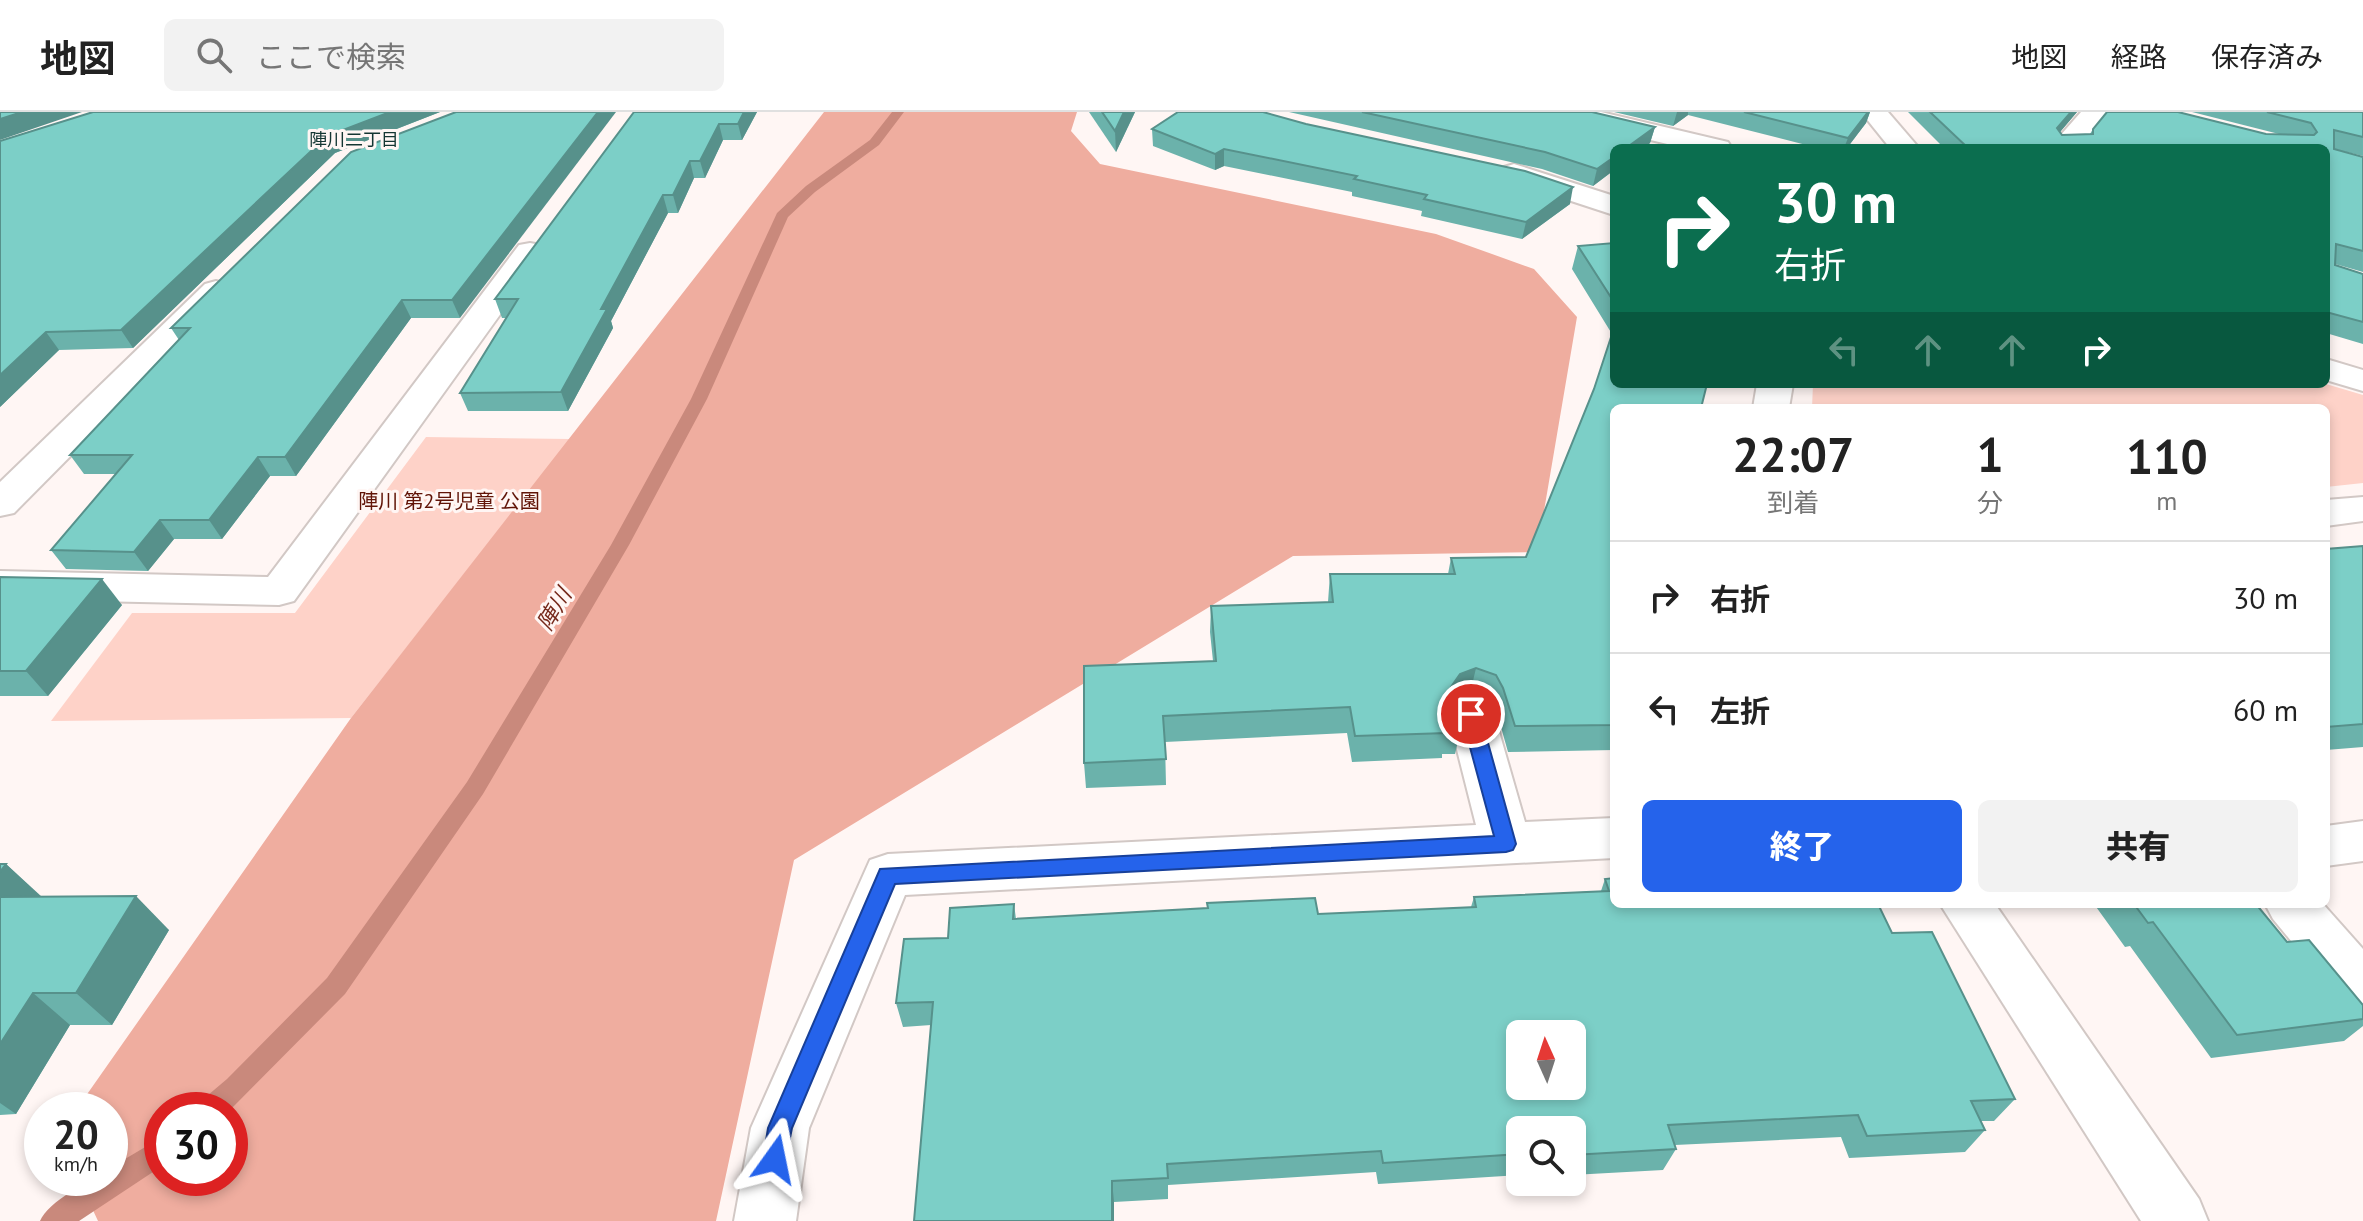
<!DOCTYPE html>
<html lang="ja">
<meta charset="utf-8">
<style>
:root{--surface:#fff;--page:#f2f2f2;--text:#222;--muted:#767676;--line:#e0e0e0;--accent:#2563eb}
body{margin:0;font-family:"PT Sans","Noto Sans JP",sans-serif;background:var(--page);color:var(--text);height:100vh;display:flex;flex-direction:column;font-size:30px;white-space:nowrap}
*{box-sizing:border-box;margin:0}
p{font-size:26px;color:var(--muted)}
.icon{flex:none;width:44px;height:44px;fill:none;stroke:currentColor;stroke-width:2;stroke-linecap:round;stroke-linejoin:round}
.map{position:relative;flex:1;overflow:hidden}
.details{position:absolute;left:1610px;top:292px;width:720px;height:504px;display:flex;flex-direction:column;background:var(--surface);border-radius:12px;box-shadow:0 4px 12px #0003}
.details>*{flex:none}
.top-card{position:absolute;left:1610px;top:32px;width:720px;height:244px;border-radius:12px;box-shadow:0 4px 12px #0003;background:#0b6e4f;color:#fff;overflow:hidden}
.needle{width:52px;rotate:357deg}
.tools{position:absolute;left:1506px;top:908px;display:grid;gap:16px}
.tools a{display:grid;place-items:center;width:80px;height:80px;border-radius:12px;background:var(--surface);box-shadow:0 4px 12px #0003;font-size:40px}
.speed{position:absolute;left:24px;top:980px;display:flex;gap:16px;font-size:40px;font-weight:700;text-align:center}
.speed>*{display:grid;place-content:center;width:104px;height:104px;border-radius:50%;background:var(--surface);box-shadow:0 4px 12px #0003;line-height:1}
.speed small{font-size:20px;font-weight:400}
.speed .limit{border:12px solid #d22;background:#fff;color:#111}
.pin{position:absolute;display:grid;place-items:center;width:68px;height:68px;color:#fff;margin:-34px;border:4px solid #fff;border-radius:50%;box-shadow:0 2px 8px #0007}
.me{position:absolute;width:88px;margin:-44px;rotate:12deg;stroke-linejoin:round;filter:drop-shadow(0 0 6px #0008)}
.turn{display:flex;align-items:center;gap:28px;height:168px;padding:0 32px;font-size:36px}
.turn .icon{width:104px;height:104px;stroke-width:2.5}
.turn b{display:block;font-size:56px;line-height:68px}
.lanes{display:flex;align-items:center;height:76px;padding:0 32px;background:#0003;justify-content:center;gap:40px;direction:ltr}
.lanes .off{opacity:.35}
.eta{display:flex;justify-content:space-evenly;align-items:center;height:136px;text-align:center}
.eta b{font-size:48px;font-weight:800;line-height:56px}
.cta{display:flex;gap:16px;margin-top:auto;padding:16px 32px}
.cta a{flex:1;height:92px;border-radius:12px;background:var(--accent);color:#fff;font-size:32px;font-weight:800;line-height:92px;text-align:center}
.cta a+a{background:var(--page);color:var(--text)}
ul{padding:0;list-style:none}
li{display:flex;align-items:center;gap:24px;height:112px;padding:0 32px;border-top:2px solid var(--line)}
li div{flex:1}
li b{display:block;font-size:30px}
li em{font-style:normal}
header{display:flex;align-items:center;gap:48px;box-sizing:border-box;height:112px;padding:0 40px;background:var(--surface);border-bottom:2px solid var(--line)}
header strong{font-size:38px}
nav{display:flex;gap:44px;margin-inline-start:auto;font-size:28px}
.search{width:560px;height:72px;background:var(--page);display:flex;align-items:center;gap:20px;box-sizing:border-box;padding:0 28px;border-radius:12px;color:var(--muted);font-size:30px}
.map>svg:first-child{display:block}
.green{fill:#fed2c8}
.forest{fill:#efad9f;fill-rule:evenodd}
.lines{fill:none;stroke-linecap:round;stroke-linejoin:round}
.stream{fill:#c9897c;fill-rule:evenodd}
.minor-casing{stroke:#d2c8c5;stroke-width:4}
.minor{fill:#fff;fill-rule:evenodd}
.wall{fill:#6bb2ab}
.shaded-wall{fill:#57918b}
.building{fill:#7ccfc7;stroke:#57918b;stroke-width:2;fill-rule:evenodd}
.route{fill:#2563eb;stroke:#184099;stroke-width:2}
.labels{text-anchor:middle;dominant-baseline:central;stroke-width:6;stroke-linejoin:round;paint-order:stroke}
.far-neighbourhood-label{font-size:18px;fill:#143633;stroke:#fff6f4}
.park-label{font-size:20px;fill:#611407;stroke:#fff6f4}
.water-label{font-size:22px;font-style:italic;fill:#76291b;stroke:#fff6f4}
</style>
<header>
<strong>地図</strong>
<div class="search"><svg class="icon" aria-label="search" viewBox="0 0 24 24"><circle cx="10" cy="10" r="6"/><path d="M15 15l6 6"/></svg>ここで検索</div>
<nav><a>地図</a><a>経路</a><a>保存済み</a></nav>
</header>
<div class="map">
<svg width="2363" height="1109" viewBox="0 0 2363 1109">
<rect width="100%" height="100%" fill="#fff6f4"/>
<!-- green -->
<g class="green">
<polygon points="1813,272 2326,272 2363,283 2363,371 2326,375 2326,296 1812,296"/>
<polygon points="426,325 570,327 351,606 51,609 132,501 295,501"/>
</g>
<!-- forest -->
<path class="forest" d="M 824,0 L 1077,0 L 1071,19 L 1100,52 L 1436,122 L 1534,157 L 1577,205 L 1537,440 L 1293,444 L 794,748 L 716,1109 L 98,1109 L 78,1066 L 110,1066 L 110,998 L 76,998 L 351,606 ZM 162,998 L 230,998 L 230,1066 L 162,1066 Z"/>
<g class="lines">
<!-- stream -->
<g class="stream">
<polygon points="892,0 904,0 879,33 815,80 788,105 707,287 629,433 483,682 345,882 230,998 197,998 201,989 227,967 327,866 467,670 611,433 691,287 777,101 806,74 870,28"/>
<path d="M 162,1025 L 162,1054 L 79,1109 L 40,1109 C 48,1090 90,1066 110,1066 L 110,1056 Z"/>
</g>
<defs>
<g id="minor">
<polygon points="1555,0 1601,0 1728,30 1732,36 1684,36 1559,6"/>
<polygon points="1861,0 1888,0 1919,36 1890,36"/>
<polygon points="2081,0 2108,0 2081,33 2083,36 2054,36 2052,33"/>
<polygon points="1514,52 1614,84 1614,103 1504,67 1500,61 1504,55"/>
<polygon points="530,131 541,133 545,140 294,489 279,493 0,487 0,459 268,465 519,133"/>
<polygon points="216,169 227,172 232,179 227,186 14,401 0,404 0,370 205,172"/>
<polygon points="2326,247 2363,258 2363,279 2326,268"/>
<polygon points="1757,272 1793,272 1789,296 1753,296"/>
<polygon points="2363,385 2363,409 2326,414 2326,388"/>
<polygon points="1471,585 1487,590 1494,602 1525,710 1614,706 1614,746 905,783 809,1016 796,1109 734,1109 751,1016 870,748 888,742 1476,713 1448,602 1455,590"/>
<polygon points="2363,709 2363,749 2326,754 2326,714"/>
<polygon points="1940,792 1995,792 2199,1087 2208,1109 2141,1109"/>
<polygon points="2265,792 2323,792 2363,837 2363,900 2344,893 2273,807"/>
</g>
</defs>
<!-- minor casing -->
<use href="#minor" class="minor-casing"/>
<!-- minor -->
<use href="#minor" class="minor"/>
</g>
<!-- wall -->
<g class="wall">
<polygon points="93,0 440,0 335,41 133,236 59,238 0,295"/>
<polygon points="456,0 460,206 411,206 296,364 270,364 222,427 174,427 148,459 66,457 51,438 116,362 84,362 70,343 179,228 171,216"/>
<polygon points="634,0 757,0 742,28 723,28 705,66 694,66 678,101 668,101 611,209 613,216 568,299 468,299 460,281 506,206 502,206 495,187"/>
<polygon points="1089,0 1135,0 1116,40"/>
<polygon points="1289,0 1592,0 1655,15 1650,31 1593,74 1542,57"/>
<polygon points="1614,0 1870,0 1866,11 1847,36 1818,36 1688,3 1673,14"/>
<polygon points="1908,0 2077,0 2060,20 2062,23 2090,22 2093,17 2283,23 2192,0 2363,0 2363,44 2334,37 2363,45 2363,160 2335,152 2335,153 2363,162 2363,232 2326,221 2326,36 1944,36"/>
<polygon points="1152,17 1570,92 1522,127 1421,104 1422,99 1352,84 1352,80 1224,54 1215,58 1153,34"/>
<polygon points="1614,131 1614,638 1508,640 1497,601 1490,588 1470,582 1454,588 1461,616 1455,642 1442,642 1442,646 1352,650 1347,621 1165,630 1166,673 1086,676 1084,651 1213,549 1210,520 1211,494 1328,490 1330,462 1448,462 1451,446 1526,445 1594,277 1612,222 1572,157 1578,134"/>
<polygon points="2363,434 2363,635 2326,638 2326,437"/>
<polygon points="0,465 122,493 48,584 0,584"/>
<polygon points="0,752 6,752 41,785 169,818 112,913 70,913 16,1002 0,1003"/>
<polygon points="1605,767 1892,821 2015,987 1994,1009 1981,1009 1985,1018 1965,1040 1849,1046 1841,1025 1675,1033 1676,1037 1663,1058 1572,1063 1572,1018 1520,1018 1520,1063 1378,1072 1376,1060 1168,1073 1168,1087 1114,1090 931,913 903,915 896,891 948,826 1014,792 1016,807 1318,802 1471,795 1474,785 1601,779"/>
<polygon points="2094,792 2256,792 2287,830 2363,893 2363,914 2344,929 2211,946 2130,834 2125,835"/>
</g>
<!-- shaded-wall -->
<g class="shaded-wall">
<polygon points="22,0 82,0 0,28 0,7"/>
<polygon points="390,0 440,0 335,41 133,236 121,218 327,24"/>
<polygon points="598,0 616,0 460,206 452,188"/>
<polygon points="744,0 757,0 742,28 738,12"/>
<polygon points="1124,0 1135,0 1116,40 1115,19"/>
<polygon points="1677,0 1688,0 1688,3 1673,14"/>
<polygon points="1868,0 1870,0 1866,11 1847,36 1844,36 1848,26"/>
<polygon points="2071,0 2077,0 2049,33 2057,16"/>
<polygon points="719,12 723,28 705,66 700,49"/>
<polygon points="1655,15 1650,31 1644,36 1626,36"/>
<polygon points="1224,37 1224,54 1215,58 1215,42"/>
<polygon points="1614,45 1614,58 1593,74 1597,57"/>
<polygon points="690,49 694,66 678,101 673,83"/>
<polygon points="1573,75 1570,92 1522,127 1526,110"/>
<polygon points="663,83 668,101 611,209 613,216 568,299 561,280 601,197"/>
<polygon points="402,188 411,206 296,364 285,345"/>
<polygon points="46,220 59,238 0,295 0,263"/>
<polygon points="258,345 270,364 222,427 209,408"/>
<polygon points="160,408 174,427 148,459 134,440"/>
<polygon points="102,467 122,493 48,584 26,559"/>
<polygon points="1476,556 1470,582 1454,587 1451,575 1460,562"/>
<polygon points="6,752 42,785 0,802 0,760"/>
<polygon points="136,784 169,818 112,913 76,881"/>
<polygon points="33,881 70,913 16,1002 0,991 0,932"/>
<polygon points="1112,1069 1114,1090 1114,1109 1112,1109"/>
</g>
<!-- building -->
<g class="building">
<polygon points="0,0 22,0 0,7"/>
<polygon points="93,0 390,0 327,24 121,218 46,220 0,263 0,29"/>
<polygon points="456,0 598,0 452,188 402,188 285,345 258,345 209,408 160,408 134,440 51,438 132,343 70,343 190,216 171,216 351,40"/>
<polygon points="634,0 744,0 738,12 719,12 700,49 690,49 673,83 663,83 601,197 607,197 561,280 460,281 518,187 495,187"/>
<polygon points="1102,0 1124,0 1115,19"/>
<polygon points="1178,0 1263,0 1306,12 1525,59 1573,75 1526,110 1424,87 1427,83 1354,67 1357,64 1224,37 1215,42 1152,17"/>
<polygon points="1362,0 1592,0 1655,15 1626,36 1614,36 1614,45 1597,57 1545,40"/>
<polygon points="1744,0 1868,0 1848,26"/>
<polygon points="1930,0 2071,0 2057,16 2062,23 2093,22 2093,17 2107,0 2178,0 2266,22 2314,23 2317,20 2311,11 2267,0 2363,0 2363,25 2334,18 2334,37 2363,45 2363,139 2336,132 2335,153 2363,162 2363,210 2326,200 2326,36 1968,36"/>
<polygon points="1614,131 1614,190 1578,134"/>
<polygon points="1614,216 1614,272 1707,272 1701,296 1614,296 1614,613 1515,614 1503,576 1496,563 1476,556 1460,562 1451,575 1461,616 1446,617 1447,621 1355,624 1350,595 1163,604 1166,647 1084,651 1084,554 1216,549 1211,494 1333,490 1330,462 1455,462 1451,446 1526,445 1594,277"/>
<polygon points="2363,434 2363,612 2326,615 2326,437"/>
<polygon points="0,465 102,467 26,559 0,559"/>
<polygon points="0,752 6,752 0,760"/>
<path d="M 1614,766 L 1614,792 L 1878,792 L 1892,821 L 1932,820 L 2015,987 L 1971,989 L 1985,1018 L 1867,1024 L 1858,1003 L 1668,1013 L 1676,1037 L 1572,1043 L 1572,1018 L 1520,1018 L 1520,1042 L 1383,1051 L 1381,1039 L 1167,1052 L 1168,1066 L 1112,1069 L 1112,1109 L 914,1109 L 933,890 L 896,891 L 904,827 L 948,826 L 950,796 L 1014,792 L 1013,807 L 1208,796 L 1207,791 L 1315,786 L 1318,802 L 1476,795 L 1474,785 L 1609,779 L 1605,767 ZM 1520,922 L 1572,922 L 1572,974 L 1520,974 Z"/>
<polygon points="136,784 76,881 33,881 0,932 0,785"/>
<polygon points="2134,792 2256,792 2287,830 2309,828 2363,893 2363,907 2237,923 2153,810 2148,811"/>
</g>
<!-- route -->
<polygon class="route" points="1471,595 1480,602 1516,732 1513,738 1506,740 895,772 792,1016 784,1055 775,1059 766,1055 763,1047 768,1016 880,757 1494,724 1461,602"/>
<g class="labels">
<!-- far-neighbourhood labels -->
<g class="far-neighbourhood-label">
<text x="354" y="27">陣川二丁目</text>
</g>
<!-- park labels -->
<g class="park-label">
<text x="449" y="389">陣川 第2号児童 公園</text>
</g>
<!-- water labels -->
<g class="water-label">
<text transform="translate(554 497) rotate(-59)">陣川</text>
</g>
</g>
</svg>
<div class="tools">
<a><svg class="needle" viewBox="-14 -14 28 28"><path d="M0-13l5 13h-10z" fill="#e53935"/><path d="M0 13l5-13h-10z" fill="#767676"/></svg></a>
<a><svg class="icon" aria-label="search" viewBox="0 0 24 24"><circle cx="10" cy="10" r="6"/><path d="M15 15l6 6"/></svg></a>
</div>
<div class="speed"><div>20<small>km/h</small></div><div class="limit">30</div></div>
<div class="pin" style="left:1471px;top:602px;background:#d93025"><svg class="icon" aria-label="arrive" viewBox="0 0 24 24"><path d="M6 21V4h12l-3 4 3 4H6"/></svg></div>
<svg class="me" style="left:775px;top:1047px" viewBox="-20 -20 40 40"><path d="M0-17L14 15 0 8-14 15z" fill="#2563eb" stroke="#fff" stroke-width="4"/></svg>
<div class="top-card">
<div class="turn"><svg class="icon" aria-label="right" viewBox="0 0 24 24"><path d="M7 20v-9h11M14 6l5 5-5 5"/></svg><div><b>30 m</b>右折</div></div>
<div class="lanes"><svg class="icon off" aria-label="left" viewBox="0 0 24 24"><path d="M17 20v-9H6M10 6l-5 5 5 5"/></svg><svg class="icon off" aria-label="ahead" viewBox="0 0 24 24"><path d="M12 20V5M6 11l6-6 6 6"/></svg><svg class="icon off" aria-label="ahead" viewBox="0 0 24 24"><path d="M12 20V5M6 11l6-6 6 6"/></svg><svg class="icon" aria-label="right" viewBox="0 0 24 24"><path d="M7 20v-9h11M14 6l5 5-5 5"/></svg></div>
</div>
<section class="details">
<div class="eta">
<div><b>22:07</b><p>到着</p></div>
<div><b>1</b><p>分</p></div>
<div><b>110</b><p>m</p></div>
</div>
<ul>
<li><svg class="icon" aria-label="right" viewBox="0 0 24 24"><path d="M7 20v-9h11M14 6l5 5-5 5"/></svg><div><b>右折</b></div><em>30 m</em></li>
<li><svg class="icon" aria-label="left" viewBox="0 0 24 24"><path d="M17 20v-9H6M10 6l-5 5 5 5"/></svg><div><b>左折</b></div><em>60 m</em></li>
</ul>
<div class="cta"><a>終了</a><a>共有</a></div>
</section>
</div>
